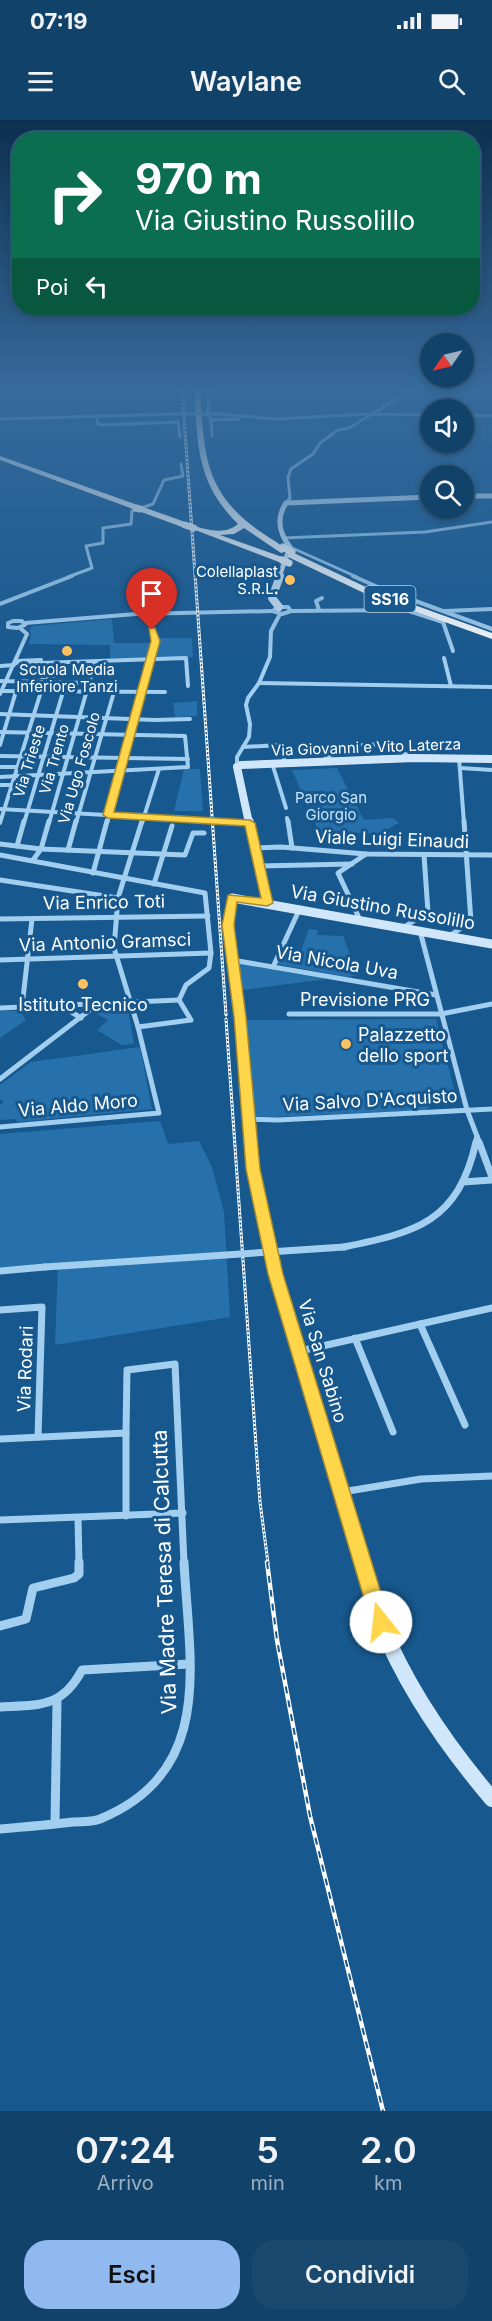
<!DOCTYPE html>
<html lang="it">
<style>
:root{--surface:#11426a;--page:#1a4970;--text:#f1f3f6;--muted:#9cb0c1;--line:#305b7e;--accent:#90b9f0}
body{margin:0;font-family:Inter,sans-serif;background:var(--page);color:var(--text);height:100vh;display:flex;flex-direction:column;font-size:22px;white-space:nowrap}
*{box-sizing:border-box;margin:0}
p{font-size:20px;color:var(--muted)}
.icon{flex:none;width:33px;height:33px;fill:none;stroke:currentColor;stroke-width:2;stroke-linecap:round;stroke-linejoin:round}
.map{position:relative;height:1991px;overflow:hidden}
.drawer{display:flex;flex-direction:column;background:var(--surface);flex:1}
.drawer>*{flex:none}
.hud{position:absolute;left:12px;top:12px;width:468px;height:183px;border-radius:24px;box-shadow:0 3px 9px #0003,0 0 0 2px var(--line);background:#0b6e4f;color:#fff;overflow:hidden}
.needle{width:39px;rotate:236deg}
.buttons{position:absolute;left:420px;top:213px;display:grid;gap:12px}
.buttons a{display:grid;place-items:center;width:54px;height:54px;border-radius:50%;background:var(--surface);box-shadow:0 3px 9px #0003,0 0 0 2px var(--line);font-size:30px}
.pin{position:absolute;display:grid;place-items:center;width:51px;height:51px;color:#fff;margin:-62px -26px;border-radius:50% 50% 50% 0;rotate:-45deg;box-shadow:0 0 6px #0007}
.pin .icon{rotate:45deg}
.me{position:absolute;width:66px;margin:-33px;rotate:344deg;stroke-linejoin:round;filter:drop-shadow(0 0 4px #0008)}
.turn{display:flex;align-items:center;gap:21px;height:126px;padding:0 24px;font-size:27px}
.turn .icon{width:78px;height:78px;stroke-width:2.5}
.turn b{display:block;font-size:42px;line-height:51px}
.then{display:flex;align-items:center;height:57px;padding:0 24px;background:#0003;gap:12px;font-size:22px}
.eta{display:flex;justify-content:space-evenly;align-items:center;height:102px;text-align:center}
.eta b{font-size:36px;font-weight:600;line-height:42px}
.action{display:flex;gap:12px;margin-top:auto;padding:12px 24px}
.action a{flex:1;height:69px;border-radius:24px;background:var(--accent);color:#111;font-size:24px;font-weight:600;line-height:69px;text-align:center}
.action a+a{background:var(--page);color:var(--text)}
.status{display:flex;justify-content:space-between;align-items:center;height:42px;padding:0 30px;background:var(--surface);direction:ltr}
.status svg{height:16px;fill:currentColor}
header{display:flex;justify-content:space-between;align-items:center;height:78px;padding:0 24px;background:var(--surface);font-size:27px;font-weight:600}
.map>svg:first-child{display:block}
.green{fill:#2671ab}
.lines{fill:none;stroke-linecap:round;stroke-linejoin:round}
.street-far4{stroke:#a2ceef;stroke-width:3}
.street-far3{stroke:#a2ceef;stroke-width:4}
.street-far2{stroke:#a2ceef;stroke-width:5}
.street-far1{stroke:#a2ceef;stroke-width:7}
.street{stroke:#a2ceef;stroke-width:9}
.secondary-far4{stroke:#d0e7fb;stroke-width:5}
.secondary-far3{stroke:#d0e7fb;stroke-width:8}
.secondary-far2{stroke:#d0e7fb;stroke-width:9}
.secondary-far1{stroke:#d0e7fb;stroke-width:12}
.secondary{stroke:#d0e7fb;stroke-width:16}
.highway{fill:#fff;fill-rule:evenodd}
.rail-far1-casing{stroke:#fff;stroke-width:3}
.rail-casing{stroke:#fff;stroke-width:4.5}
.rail-far1{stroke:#17588e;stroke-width:1.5;stroke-dasharray:2;stroke-linecap:butt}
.rail{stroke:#17588e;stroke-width:2;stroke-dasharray:7;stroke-linecap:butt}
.street-bridge-far1{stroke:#a2ceef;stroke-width:3}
.street-bridge{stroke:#a2ceef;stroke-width:7}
.highway-bridge{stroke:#fff;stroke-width:7}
.route{fill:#ffd54a;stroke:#a68a30;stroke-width:1.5}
.poi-dot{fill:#ffc061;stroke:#17588e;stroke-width:2}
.labels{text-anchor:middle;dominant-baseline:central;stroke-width:6;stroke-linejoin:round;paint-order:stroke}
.far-poi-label{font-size:15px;fill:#fff;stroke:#17588e;text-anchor:end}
.far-street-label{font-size:15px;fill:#fff;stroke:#17588e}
.far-park-label{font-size:15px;fill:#c9e5fb;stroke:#17588e}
.shield{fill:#17588e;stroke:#b9cddd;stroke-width:1.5}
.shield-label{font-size:16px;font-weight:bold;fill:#fff}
.street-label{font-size:18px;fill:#fff;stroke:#17588e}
.poi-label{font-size:18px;fill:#fff;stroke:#17588e}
.near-street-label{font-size:21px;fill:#fff;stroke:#17588e}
</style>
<div class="status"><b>07:19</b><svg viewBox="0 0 49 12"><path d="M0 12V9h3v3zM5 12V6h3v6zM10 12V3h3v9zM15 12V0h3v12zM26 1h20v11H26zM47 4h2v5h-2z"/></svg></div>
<header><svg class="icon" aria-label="menu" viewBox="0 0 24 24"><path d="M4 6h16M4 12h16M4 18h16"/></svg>Waylane<svg class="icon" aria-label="search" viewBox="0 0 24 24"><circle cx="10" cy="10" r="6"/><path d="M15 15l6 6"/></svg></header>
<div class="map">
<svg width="492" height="1991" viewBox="0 0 492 1991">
<rect width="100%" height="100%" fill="#17588e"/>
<!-- green -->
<g class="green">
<polygon points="112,499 114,523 151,523 148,538 110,539 110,525 28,524 31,517 30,508 33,506"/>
<polygon points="161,518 192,518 193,537 158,539 155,538"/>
<polygon points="197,581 197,596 175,597 173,583"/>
<path d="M 337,648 L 364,700 L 393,698 L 399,703 C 392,705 389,710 382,712 C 364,717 347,708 328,712 L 327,720 L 323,725 L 320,725 L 316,705 L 292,650 Z"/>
<polygon points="184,649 200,649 203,691 174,691"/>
<polygon points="309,809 318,810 317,815 343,816 358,855 347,857 277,844 281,837 300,833"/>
<polygon points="236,843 327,859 242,870"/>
<polygon points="117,885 122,889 128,890 134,924 122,925 97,910 108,900 94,893 101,887"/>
<polygon points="0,891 20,891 26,900 0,918"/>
<polygon points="436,899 457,980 434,982 426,990 269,997 255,996 247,900"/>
<polygon points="140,927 152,989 17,1002 16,999 0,1000 0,985 4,982 0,979 0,965 31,942"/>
<polygon points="160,1001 168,1024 199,1021 212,1047 224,1092 230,1197 55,1225 58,1144 0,1148 0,1014"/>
</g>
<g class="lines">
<!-- street-far4 -->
<g class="street-far4">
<polyline points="207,269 209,288 207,293 211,299 212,316"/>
<polyline points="218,294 275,299 370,294 430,295"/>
<polyline points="464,295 492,296"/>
<polyline points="96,296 98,304 101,305 178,302 180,317"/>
<polyline points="0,299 176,294"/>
<polyline points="211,300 239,299"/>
<polyline points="286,383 290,378 288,357 291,349 313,334 320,323 338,310 349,308 413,269"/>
<polyline points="283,418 425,412 492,402"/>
<polyline points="290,427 357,457"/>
<polyline points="68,457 92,448 86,426 103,423 103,408 131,404 132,391 153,384 164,360 183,356 181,344"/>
</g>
<!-- street-far3 -->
<g class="street-far3">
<polyline points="353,456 380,468 492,509"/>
<polyline points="0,484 72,456"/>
<polygon points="277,487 288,487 291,491 282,494 273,491"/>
<polyline points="319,490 316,481 322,478"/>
<polyline points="291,491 406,490 443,502 453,531"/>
<polyline points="445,491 492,489"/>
<polygon points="13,501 22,501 25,505 17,508 8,507 8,503"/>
<polyline points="25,503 136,494 273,491"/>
<polyline points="444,538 451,566"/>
<polyline points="14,543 40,543 41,540 16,541"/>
<polyline points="0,546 14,545"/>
<polyline points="39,549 40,543 186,538 188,566"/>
<polygon points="43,549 55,549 54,556 42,557"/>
<polyline points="30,550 43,549"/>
<polyline points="0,561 89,563"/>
<polyline points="259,563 492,567"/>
<polyline points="0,571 165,572"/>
<polyline points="0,574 27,514 20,508"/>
<polyline points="0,594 155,600 190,599"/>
<polyline points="0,612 185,616 188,647 0,657"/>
<polyline points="0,625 17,568"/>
<polyline points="243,627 280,625 285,643"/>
<polyline points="0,636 188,639"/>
<polyline points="459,638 464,703"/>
<polyline points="322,641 345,626 384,624 412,637"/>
<polyline points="237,643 237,637 249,617 250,604 246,585 248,578 259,563 270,537 271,511 280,494"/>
<polyline points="272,643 286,688"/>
<polyline points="0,647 17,647"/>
<polyline points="460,648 492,650"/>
<polyline points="0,665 11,665"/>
<polyline points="0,689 247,703"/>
<polyline points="287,698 288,703"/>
<polyline points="0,703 44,562"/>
<polyline points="24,703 66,562"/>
<polyline points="49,703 95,542"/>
<polyline points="76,703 114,572"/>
<polyline points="107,703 156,521 152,510"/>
<polyline points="142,703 159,649"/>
</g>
<!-- street-far2 -->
<g class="street-far2">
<polyline points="220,701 250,703"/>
<polyline points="288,701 292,728"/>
<polyline points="0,724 41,729 185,735 193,713 204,713"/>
<polyline points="17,726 24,701"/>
<polyline points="255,728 281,727 366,734 492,735"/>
<polyline points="68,730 76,701"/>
<polyline points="0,735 205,773 211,833 209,848 186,865 179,880 191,900 138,907"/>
<polyline points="33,740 41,729 49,701"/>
<polyline points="259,746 352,744"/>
<polyline points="93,753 107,701"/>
<polyline points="0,760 118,778"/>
<polyline points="154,764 172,706"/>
<polyline points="0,799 208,796"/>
<polyline points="360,800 338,753 366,734"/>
<polyline points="404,807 428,792 424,735"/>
<polyline points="420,811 467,990 480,1024"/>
<polyline points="449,816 471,802 464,701"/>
<polyline points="0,840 211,833"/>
<polyline points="232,840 436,875"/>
<polyline points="273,847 300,788"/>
<polyline points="60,885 81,898"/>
<polyline points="22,887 32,799"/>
<polyline points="0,888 179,880"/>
<polyline points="289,894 441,894 492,884"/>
<polyline points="0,959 99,883"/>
<polyline points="249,999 278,1000 492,989"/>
<polyline points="0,1007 159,993 138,907 114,828 118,778 142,701"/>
<polyline points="475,1024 477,1016"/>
</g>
<!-- street-far1 -->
<g class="street-far1">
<polyline points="479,1022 492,1057"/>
<polyline points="463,1062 492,1060"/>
<path d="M 344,1127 C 417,1112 458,1102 476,1022"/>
<polyline points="0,1151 45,1147"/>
<polyline points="0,1190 42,1187 38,1317"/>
<polyline points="420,1204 465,1305"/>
<polyline points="355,1218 393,1312"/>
<polyline points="300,1231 492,1188"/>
<polyline points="126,1313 127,1250 175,1244 184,1443"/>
<polyline points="0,1319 126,1313 126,1396"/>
<polyline points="342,1372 421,1359 492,1356"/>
<polyline points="78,1398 79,1443"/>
<polyline points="0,1400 183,1393"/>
</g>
<!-- street -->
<g class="street">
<polyline points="0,1506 26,1499 33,1468 74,1458 79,1454 79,1442"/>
<path d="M 0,1587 C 39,1585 62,1588 82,1550 L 189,1544"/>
<polyline points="55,1703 57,1582"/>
<path d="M 0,1709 C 24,1707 48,1705 73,1702 C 81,1702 92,1702 100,1699 C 216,1651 189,1543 184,1442"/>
</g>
<!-- secondary-far4 -->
<g class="secondary-far4">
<polyline points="464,376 492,376"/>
<path d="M 279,457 L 290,427 C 279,413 276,398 286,383 L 430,377"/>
</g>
<!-- secondary-far3 -->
<g class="secondary-far3">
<polyline points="279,487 272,478 280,456"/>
<polyline points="241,645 414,638 492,639"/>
<polyline points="237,647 249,703"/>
</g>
<!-- secondary-far2 -->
<g class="secondary-far2">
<polyline points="249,701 267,783"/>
<polyline points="251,1024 240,897 228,805 232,778 492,824"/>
</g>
<!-- secondary-far1 -->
<polyline class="secondary-far1" points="251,1022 253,1049 276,1154 362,1443"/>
<!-- secondary -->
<path class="secondary" d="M 362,1442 C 368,1462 373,1484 381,1504 C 407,1569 447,1626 492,1679"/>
<!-- highway -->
<g class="highway">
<path d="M 194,269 L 200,269 C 204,325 202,366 250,404 C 262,414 277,421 288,431 L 281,433 L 244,408 L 234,414 L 220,415 L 285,438 L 285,442 L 279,442 L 190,408 L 194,406 C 209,410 225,415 238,404 C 196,362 198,326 194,269 Z"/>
<polygon points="0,336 188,403 189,405 182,407 0,340"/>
<polygon points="288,433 294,433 370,469 492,513 492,519 364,473 288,437"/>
</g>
<defs>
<g id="rail-far1">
<polyline points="182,269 226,895"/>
<polyline points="226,899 260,1382 268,1443"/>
</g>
<polyline id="rail" points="267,1442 277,1520 310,1696 383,1991"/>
</defs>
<!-- rail-far1 casing -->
<use href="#rail-far1" class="rail-far1-casing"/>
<!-- rail casing -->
<use href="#rail" class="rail-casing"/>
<!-- rail-far1 -->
<use href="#rail-far1" class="rail-far1"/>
<!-- rail -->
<use href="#rail" class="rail"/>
<!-- street-bridge-far1 -->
<polyline class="street-bridge-far1" points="176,294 218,294"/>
<!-- street-bridge -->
<polyline class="street-bridge" points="45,1147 344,1127"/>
<!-- highway-bridge -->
<g class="highway-bridge">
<polyline points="136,388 140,389"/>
<polyline points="185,405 194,408"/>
<polyline points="283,427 292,432"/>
<polyline points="282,440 289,443"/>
</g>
</g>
<!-- sky -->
<linearGradient id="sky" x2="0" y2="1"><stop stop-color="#0d304e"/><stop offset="0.49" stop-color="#366a9b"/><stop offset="1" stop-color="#366a9b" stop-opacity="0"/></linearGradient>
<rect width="492" height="548" fill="url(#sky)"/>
<!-- route -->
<polygon class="route" points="149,508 155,508 160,521 114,692 250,700 255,703 273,783 267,786 237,782 234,805 246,897 260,1049 283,1154 390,1502 387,1508 381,1511 374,1508 371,1502 268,1154 246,1049 234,897 222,805 228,775 261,778 245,706 108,698 103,695 151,521"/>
<!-- markers -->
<g class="poi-dot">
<circle cx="290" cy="460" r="6"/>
<circle cx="67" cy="531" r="6"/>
<circle cx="83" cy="864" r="6"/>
<circle cx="346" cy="924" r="6"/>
</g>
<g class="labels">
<!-- far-poi labels -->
<g class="far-poi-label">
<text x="278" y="451">Colellaplast<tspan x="278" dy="17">S.R.L.</tspan></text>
<text x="67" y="549" text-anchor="middle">Scuola Media<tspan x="67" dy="17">Inferiore Tanzi</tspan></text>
</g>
<!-- far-street labels -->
<g class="far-street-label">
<text transform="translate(366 627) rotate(-2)">Via Giovanni e Vito Laterza</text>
<text transform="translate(54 639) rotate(-74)">Via Trento</text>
<text transform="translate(29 641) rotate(-73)">Via Trieste</text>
<text transform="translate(79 648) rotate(-74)">Via Ugo Foscolo</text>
</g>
<!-- far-park labels -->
<g class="far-park-label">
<text x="331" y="677">Parco San<tspan x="331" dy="17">Giorgio</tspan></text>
</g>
<!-- shield labels -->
<rect class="shield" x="364.5" y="466" width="51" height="26" rx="4.5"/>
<g class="shield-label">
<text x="390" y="479">SS16</text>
</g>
<!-- street labels -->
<g class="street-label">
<text transform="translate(392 719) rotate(2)">Viale Luigi Einaudi</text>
<text transform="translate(104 782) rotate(-1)">Via Enrico Toti</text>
<text transform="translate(383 787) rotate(10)">Via Giustino Russolillo</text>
<text transform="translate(105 822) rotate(-2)">Via Antonio Gramsci</text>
<text transform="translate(337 842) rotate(10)">Via Nicola Uva</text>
<text x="365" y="879">Previsione PRG</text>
<text transform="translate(370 980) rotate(-3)">Via Salvo D'Acquisto</text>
<text transform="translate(78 985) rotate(-5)">Via Aldo Moro</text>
<text transform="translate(323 1241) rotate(73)">Via San Sabino</text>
<text transform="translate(25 1249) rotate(-88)">Via Rodari</text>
</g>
<!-- poi labels -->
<g class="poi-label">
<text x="83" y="884">Istituto Tecnico</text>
<text x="358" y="914" text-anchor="start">Palazzetto<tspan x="358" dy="21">dello sport</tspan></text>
</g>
<!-- near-street labels -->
<g class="near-street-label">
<text transform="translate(164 1452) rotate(-92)">Via Madre Teresa di Calcutta</text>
</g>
</g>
</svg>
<div class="buttons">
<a><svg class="needle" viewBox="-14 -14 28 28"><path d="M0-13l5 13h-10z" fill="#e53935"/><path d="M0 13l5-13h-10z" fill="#9cb0c1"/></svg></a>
<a><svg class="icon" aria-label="sound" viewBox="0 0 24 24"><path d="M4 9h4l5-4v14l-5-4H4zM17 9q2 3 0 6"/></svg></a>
<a><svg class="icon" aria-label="search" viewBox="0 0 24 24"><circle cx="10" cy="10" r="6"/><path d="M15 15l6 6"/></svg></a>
</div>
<div class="pin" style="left:152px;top:510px;background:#d93025"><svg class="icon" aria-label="arrive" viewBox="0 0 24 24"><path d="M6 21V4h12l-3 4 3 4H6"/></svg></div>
<svg class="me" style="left:381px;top:1502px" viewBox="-20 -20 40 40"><circle r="19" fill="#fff"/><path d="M0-13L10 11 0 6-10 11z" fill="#ffd54a"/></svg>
<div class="hud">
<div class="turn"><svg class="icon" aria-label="right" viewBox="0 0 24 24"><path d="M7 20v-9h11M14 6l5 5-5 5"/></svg><div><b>970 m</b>Via Giustino Russolillo</div></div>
<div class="then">Poi<svg class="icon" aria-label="left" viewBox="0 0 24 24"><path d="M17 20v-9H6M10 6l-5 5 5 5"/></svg></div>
</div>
</div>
<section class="drawer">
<div class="eta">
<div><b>07:24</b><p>Arrivo</p></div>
<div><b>5</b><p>min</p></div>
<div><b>2.0</b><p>km</p></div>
</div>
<div class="action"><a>Esci</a><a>Condividi</a></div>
</section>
